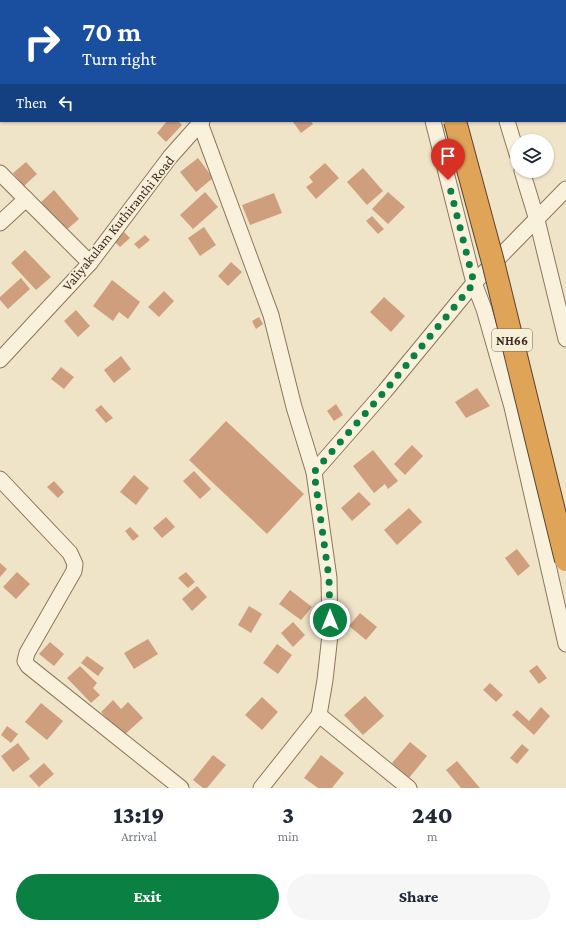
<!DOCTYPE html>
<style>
:root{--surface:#fff;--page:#f6f6f7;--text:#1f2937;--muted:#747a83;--accent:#0b8043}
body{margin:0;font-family:"Crimson Pro",serif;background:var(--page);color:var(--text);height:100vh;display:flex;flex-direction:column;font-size:15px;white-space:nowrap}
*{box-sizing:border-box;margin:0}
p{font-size:13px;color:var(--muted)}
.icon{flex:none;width:22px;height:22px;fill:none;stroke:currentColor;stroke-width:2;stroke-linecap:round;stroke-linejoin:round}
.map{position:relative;height:788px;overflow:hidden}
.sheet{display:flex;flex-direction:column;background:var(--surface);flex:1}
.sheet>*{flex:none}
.guide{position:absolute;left:0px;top:0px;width:566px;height:122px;box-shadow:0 1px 3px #0004;background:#1a4fa0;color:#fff;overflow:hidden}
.controls{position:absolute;left:510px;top:134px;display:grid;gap:8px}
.controls a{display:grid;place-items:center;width:44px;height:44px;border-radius:50%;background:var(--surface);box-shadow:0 1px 3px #0004;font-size:20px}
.pin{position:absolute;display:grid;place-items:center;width:34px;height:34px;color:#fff;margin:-41px -17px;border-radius:50% 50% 50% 0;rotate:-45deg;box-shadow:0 0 4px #0007}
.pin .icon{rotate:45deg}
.me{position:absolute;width:44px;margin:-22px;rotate:0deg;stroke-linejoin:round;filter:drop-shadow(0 0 3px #0008)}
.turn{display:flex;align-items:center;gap:14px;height:84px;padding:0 16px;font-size:18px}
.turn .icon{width:52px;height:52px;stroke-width:2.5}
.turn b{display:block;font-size:28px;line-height:34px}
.then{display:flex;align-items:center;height:38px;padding:0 16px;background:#0003;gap:8px;font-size:15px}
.eta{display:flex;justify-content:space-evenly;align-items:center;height:68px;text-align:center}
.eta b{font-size:24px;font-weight:800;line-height:28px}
.action{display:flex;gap:8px;margin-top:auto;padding:8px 16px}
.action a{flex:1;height:46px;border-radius:24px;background:var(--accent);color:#fff;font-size:16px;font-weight:800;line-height:46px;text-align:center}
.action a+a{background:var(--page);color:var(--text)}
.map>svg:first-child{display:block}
.building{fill:#cf9f7d}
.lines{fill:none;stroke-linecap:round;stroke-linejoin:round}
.minor-casing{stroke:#8d765c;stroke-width:17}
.highway-casing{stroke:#5b4430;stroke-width:24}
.minor{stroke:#faf1dc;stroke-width:15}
.highway{stroke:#e0a458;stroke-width:22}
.highway-bridge-casing{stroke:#5b4430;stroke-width:24;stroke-linecap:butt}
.highway-bridge{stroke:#e0a458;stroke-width:22}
.route{stroke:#0b8043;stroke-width:7;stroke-dasharray:0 12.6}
.labels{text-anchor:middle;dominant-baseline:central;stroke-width:3.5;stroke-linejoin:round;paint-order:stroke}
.shield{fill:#f7eed8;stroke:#756857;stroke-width:1}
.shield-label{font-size:13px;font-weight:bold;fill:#3d2e20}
.street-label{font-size:14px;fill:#3d2e20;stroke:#f7eed8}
</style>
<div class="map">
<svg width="566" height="788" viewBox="0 0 566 788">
<rect width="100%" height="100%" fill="#f0e4c8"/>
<!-- building -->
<g class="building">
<polygon points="167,121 178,121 182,125 166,142 157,133"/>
<polygon points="294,121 311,121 313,124 301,133 293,122"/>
<polygon points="198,158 213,178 196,192 180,172"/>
<polygon points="26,162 37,174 24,186 13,173"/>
<polygon points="325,163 339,178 316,199 306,187 313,182 309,177"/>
<polygon points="363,168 383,191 367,205 347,182"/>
<polygon points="54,190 79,219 64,232 39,204"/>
<polygon points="205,192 218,207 193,229 180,215"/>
<polygon points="388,192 405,207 388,224 372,209"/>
<polygon points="274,193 282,213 250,225 242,205"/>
<polygon points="372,216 384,229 378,234 366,221"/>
<polygon points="204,227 216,245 200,256 188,238"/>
<polygon points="124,232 130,238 120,247 114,241"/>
<polygon points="145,235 150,240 139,249 134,244"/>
<polygon points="25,250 51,277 36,290 11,263"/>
<polygon points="231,262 242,272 228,286 218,276"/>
<polygon points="21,278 30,289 8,309 0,300 0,297"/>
<polygon points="112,280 140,302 128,319 119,312 113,321 93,306"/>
<polygon points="164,291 174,301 159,317 148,307"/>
<polygon points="384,297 405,316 391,332 370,312"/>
<polygon points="76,310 90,326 78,337 64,321"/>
<polygon points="259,317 263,324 256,329 252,321"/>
<polygon points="121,356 131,369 114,383 104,370"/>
<polygon points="61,367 74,377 64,389 51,379"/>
<polygon points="477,388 490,406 466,418 455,402"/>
<polygon points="336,404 343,415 334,421 327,411"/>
<polygon points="101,405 113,418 106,423 95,410"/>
<polygon points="226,421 304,494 267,534 189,460"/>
<polygon points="412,445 423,456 405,475 394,464"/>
<polygon points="373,450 398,481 388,489 385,484 374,493 353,466"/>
<polygon points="194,471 211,489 200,499 183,481"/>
<polygon points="134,475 149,488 136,505 120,492"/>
<polygon points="54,481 64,492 58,498 47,487"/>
<polygon points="359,492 371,504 352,521 341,508"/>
<polygon points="409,508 422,522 397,545 384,530"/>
<polygon points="166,517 175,527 162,538 153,528"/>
<polygon points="130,527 139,536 133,541 125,531"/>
<polygon points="517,549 530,566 518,576 505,558"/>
<polygon points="0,563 7,569 0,577"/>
<polygon points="17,572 30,584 16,599 3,587"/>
<polygon points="186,572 195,582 188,588 178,578"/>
<polygon points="197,586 207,597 192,611 182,599"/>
<polygon points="290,590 312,607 301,620 279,604"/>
<polygon points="249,606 262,614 251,633 238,625"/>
<polygon points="360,613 377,627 366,640 349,626"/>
<polygon points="293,622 305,635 293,647 281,633"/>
<polygon points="148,639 158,654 134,669 124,653"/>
<polygon points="50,642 64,654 54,666 39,654"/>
<polygon points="277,644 292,655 278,674 263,663"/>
<polygon points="87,656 104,668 98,676 81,663"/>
<polygon points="537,665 547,678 539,684 529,671"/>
<polygon points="80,666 97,683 93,688 100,695 91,703 67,678"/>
<polygon points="490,683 503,695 496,702 483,690"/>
<polygon points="365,696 384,716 363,735 344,715"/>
<polygon points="262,697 278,712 262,730 245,715"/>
<polygon points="113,700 121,709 128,702 143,718 123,736 101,712"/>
<polygon points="41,703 63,721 47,740 25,722"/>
<polygon points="541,707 550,716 534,735 512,715 517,710 529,721"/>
<polygon points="7,726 18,734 11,743 1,735"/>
<polygon points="410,742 427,756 409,778 392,763"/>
<polygon points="18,743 30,759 13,772 1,756"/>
<polygon points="522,744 529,750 517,764 510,758"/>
<polygon points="213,755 226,765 207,788 203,788 193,780"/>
<polygon points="321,755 344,773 332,788 318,788 304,778"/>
<polygon points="457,761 480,788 461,788 446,770"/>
<polygon points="44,763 54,774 39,787 29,776"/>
</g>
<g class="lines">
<defs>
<g id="minor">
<polyline points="403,0 403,1"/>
<polyline points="468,0 469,1"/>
<polyline points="302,1 302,0"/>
<polyline points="433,121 474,283 484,309 512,407 566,644"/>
<polyline points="507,121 517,154"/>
<polyline points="200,123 271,315 294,407 314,472 329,578 330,635 325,680 319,715 261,788"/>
<polyline points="522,171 537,220 566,339"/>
<polyline points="0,173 90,263"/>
<polyline points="0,223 26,199"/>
<polyline points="0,360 90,263 170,157 202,121"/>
<polyline points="314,472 385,391 474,283 566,189"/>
<polyline points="0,479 70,553 75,564 74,571 27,653 25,661 28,666 181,788"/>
<polyline points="319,715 409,788"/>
</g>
<polyline id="highway" points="423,0 423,1"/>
</defs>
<!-- minor casing -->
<use href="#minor" class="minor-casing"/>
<!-- highway casing -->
<use href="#highway" class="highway-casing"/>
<!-- minor -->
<use href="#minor" class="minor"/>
<!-- highway -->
<use href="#highway" class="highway"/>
<defs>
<polyline id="highway-bridge" points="455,121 493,262 566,560"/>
</defs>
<!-- highway-bridge casing -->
<use href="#highway-bridge" class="highway-bridge-casing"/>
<!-- highway-bridge -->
<use href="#highway-bridge" class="highway-bridge"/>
</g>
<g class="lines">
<!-- route -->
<polyline class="route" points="330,620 329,578 314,472 385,391 474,283 448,180"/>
</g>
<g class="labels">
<!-- shield labels -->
<rect class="shield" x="492" y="329" width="40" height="22" rx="3"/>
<g class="shield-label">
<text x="512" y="340">NH66</text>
</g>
<!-- street labels -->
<g class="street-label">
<text transform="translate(118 223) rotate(-51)">Valiyakulam Kuthiranthi Road</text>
</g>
</g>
</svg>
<div class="controls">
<a><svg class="icon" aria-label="layers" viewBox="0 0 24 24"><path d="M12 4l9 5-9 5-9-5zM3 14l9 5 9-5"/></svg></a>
</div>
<div class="pin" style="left:448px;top:180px;background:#d93025"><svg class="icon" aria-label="arrive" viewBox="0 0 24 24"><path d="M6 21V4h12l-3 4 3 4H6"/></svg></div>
<svg class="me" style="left:330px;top:620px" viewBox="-20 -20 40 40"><circle r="17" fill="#0b8043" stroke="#fff" stroke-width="3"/><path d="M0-11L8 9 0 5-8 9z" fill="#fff"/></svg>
<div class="guide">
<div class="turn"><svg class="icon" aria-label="right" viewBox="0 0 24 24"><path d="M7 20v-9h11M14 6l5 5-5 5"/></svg><div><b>70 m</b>Turn right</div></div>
<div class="then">Then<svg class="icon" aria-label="left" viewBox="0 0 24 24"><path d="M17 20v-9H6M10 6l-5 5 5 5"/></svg></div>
</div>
</div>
<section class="sheet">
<div class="eta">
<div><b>13:19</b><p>Arrival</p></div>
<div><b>3</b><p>min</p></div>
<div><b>240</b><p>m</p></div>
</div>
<div class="action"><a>Exit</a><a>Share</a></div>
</section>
